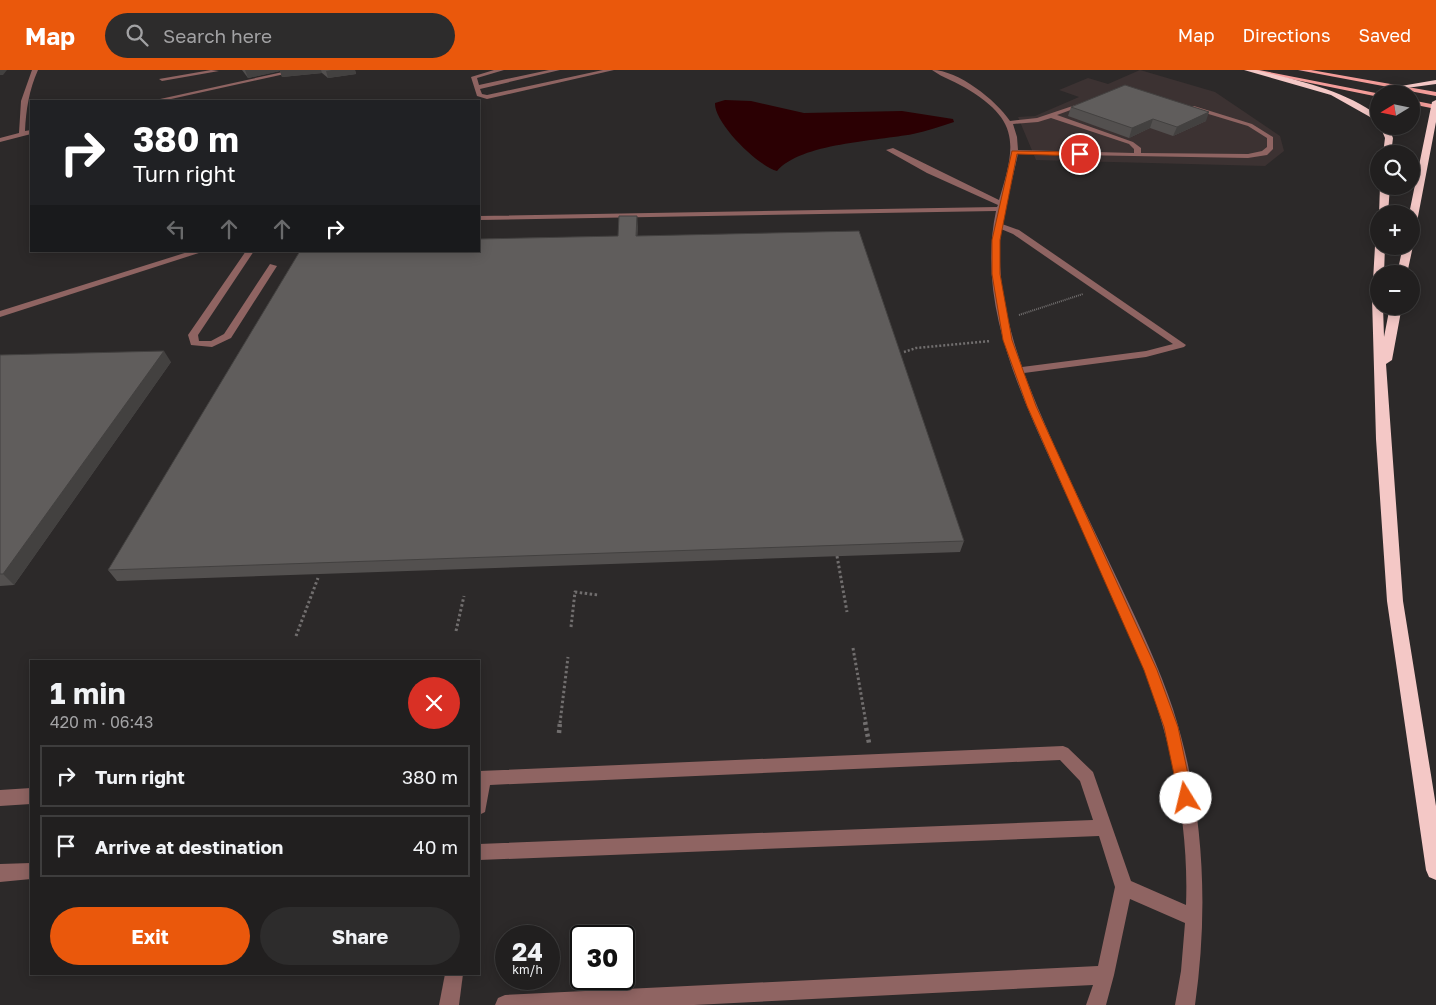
<!DOCTYPE html>
<meta charset="utf-8">
<style>
:root{--surface:#211f1f;--page:#2d2c2c;--text:#f1f3f6;--muted:#a2a2a4;--line:#3e3d3d;--accent:#ea580c}
body{margin:0;font-family:"Golos Text",sans-serif;background:var(--page);color:var(--text);height:100vh;display:flex;flex-direction:column;font-size:19px;white-space:nowrap}
*{box-sizing:border-box;margin:0}
p{font-size:16px;color:var(--muted)}
.icon{flex:none;width:28px;height:28px;fill:none;stroke:currentColor;stroke-width:2;stroke-linecap:round;stroke-linejoin:round}
.map{position:relative;flex:1;overflow:hidden}
.panel{position:absolute;left:30px;top:590px;width:450px;height:315px;display:flex;flex-direction:column;background:var(--surface);border-radius:0px;box-shadow:0 2px 12px #0003,0 0 0 1px var(--line)}
.panel>*{flex:none}
.guide{position:absolute;left:30px;top:30px;width:450px;height:152px;border-radius:0px;box-shadow:0 2px 12px #0003,0 0 0 1px var(--line);background:#202124;color:#fff;overflow:hidden}
.needle{width:32px;rotate:260deg}
.fabs{position:absolute;left:1370px;top:15px;display:grid;gap:10px}
.fabs a{display:grid;place-items:center;width:50px;height:50px;border-radius:50%;background:var(--surface);box-shadow:0 2px 12px #0003,0 0 0 1px var(--line);font-size:25px}
.speed{position:absolute;left:495px;top:855px;display:flex;gap:10px;font-size:25px;font-weight:700;text-align:center}
.speed>*{display:grid;place-content:center;width:65px;height:65px;border-radius:50%;background:var(--surface);box-shadow:0 2px 12px #0003,0 0 0 1px var(--line);line-height:1}
.speed small{font-size:12px;font-weight:400}
.speed .limit{border:2px solid #111;border-radius:8px;background:#fff;color:#111}
.pin{position:absolute;display:grid;place-items:center;width:42px;height:42px;color:#fff;margin:-21px;border:2px solid #fff;border-radius:50%;box-shadow:0 1px 5px #0007}
.me{position:absolute;width:55px;margin:-28px;rotate:351deg;stroke-linejoin:round;filter:drop-shadow(0 0 4px #0008)}
.turn{display:flex;align-items:center;gap:18px;height:105px;padding:0 20px;font-size:22px}
.turn .icon{width:65px;height:65px;stroke-width:2.5}
.turn b{display:block;font-size:35px;line-height:42px}
.lanes{display:flex;align-items:center;height:48px;padding:0 20px;background:#0003;justify-content:center;gap:25px;direction:ltr}
.lanes .off{opacity:.35}
.round{display:grid;place-items:center;flex:none;width:52px;height:52px;border-radius:26px;background:var(--page)}
.head{display:flex;align-items:center;justify-content:space-between;height:85px;padding:0 20px}
h1{font-size:30px;font-weight:700;line-height:38px}
.button{display:flex;gap:10px;margin-top:auto;padding:10px 20px}
.button a{flex:1;height:58px;border-radius:30px;background:var(--accent);color:#fff;font-size:20px;font-weight:700;line-height:58px;text-align:center}
.button a+a{background:var(--page);color:var(--text)}
ul{padding:0;list-style:none}
li{display:flex;align-items:center;gap:15px;height:62px;margin:0 10px 8px;padding:0 10px;border:2px solid var(--line);border-radius:0px}
li div{flex:1}
li b{display:block;font-size:19px}
li em{font-style:normal}
header{display:flex;align-items:center;gap:30px;box-sizing:border-box;height:70px;padding:0 25px;background:var(--accent);color:#fff}
header strong{font-size:24px}
nav{display:flex;gap:28px;margin-inline-start:auto;font-size:18px}
.search{width:350px;height:45px;background:var(--page);display:flex;align-items:center;gap:12px;box-sizing:border-box;padding:0 18px;border-radius:28px;color:var(--muted);font-size:19px}
.map>svg:first-child{display:block}
.built{fill:#3c3232}
.water{fill:#2b0003}
.lines{fill:none;stroke-linecap:round;stroke-linejoin:round}
.path-far3{stroke:#716e6e;stroke-width:2;stroke-dasharray:1 1;stroke-linecap:butt}
.path-far2{stroke:#716e6e;stroke-width:2.5;stroke-dasharray:2 2;stroke-linecap:butt}
.path-far1{stroke:#716e6e;stroke-width:3;stroke-dasharray:2.5 2.5;stroke-linecap:butt}
.path{stroke:#716e6e;stroke-width:4.5;stroke-dasharray:3 3;stroke-linecap:butt}
.minor{fill:#8f6462;fill-rule:evenodd}
.major{fill:#f49d9a;fill-rule:evenodd}
.highway{fill:#f4c8c6;fill-rule:evenodd}
.wall{fill:#53504f}
.shaded-wall{fill:#434140}
.building{fill:#605d5c;stroke:#434140}
.route{fill:#ea580c;stroke:#983908}
</style>
<header>
<strong>Map</strong>
<div class="search"><svg class="icon" aria-label="search" viewBox="0 0 24 24"><circle cx="10" cy="10" r="6"/><path d="M15 15l6 6"/></svg>Search here</div>
<nav><a>Map</a><a>Directions</a><a>Saved</a></nav>
</header>
<div class="map">
<svg width="1436" height="935" viewBox="0 0 1436 935">
<rect width="100%" height="100%" fill="#2c2929"/>
<!-- built -->
<polygon class="built" points="1140,0 1215,22 1280,66 1284,81 1265,96 1036,90 1018,47 1035,46 1079,27 1059,20 1088,8 1108,14"/>
<!-- water -->
<path class="water" d="M 725,30 L 751,31 L 804,43 L 902,41 L 953,49 L 954,52 C 941,56 927,61 913,64 C 877,71 801,73 777,101 C 758,96 714,53 715,33 Z"/>
<g class="lines">
<!-- path-far3 -->
<polyline class="path-far3" points="1019,245 1083,224"/>
<!-- path-far2 -->
<polyline class="path-far2" points="904,282 916,278 991,271"/>
<!-- path-far1 -->
<g class="path-far1">
<polyline points="837,486 847,542"/>
<polyline points="571,557 575,522 598,525"/>
<polyline points="456,561 464,526"/>
<polyline points="296,566 318,508"/>
<polyline points="853,578 866,653"/>
<polyline points="560,653 568,587"/>
</g>
<!-- path -->
<g class="path">
<polyline points="865,652 869,673"/>
<polyline points="559,663 560,652"/>
</g>
<!-- minor -->
<g class="minor">
<path d="M 32,0 L 38,0 C 29,20 26,40 25,61 L 31,60 L 31,64 L 0,72 L 0,68 L 19,63 L 21,31 Z"/>
<polygon points="211,0 219,1 162,11 159,9"/>
<polygon points="292,0 303,0 162,31 151,31"/>
<polygon points="494,0 504,0 477,8 479,15 549,0 560,0 480,19 482,24 487,25 603,0 614,0 487,29 477,26 471,7"/>
<path d="M 932,0 C 958,0 996,30 1010,51 L 1037,48 L 1117,21 L 1117,23 L 1057,45 L 1133,72 L 1141,78 L 1141,83 L 1248,84 L 1262,81 L 1267,77 L 1267,68 L 1248,56 L 1192,39 L 1192,37 L 1194,36 L 1252,54 L 1273,67 L 1273,79 L 1267,85 L 1248,88 L 1018,84 L 1002,154 L 1019,160 L 1186,275 L 1184,277 L 1146,287 L 1024,303 C 1052,376 1088,447 1121,517 C 1140,557 1159,597 1173,639 C 1204,736 1209,836 1195,935 L 1175,935 L 1181,901 L 1185,853 L 1130,829 L 1114,905 L 1106,935 L 1086,935 L 1093,915 L 694,935 L 495,935 L 498,928 L 505,925 L 1098,896 L 1115,817 L 1099,766 L 479,790 L 479,774 L 1093,750 L 1080,711 L 1060,690 L 490,715 L 485,742 L 479,745 L 479,701 L 1063,676 L 1068,678 L 1093,702 L 1131,811 L 1186,835 C 1189,758 1173,677 1146,605 C 1120,535 1085,467 1054,398 C 1018,318 977,232 996,141 L 479,150 L 479,146 L 997,137 L 998,135 L 927,103 L 886,80 L 893,78 L 999,130 C 1015,77 1021,52 969,20 C 957,12 943,8 932,0 ZM 1051,48 L 1129,74 L 1134,79 L 1134,83 L 1018,80 L 1017,67 L 1013,54 L 1038,52 ZM 1001,159 L 1013,164 L 1173,274 L 1146,281 L 1022,297 C 1007,253 996,207 1001,159 Z"/>
<polygon points="191,181 205,181 0,247 0,241"/>
<polygon points="246,181 254,181 198,265 199,271 211,271 224,264 270,194 277,196 231,268 212,277 191,275 188,265"/>
<polygon points="31,718 31,734 0,736 0,720"/>
<polygon points="31,793 31,809 0,812 0,794"/>
<polygon points="445,904 463,904 459,935 439,935"/>
</g>
<!-- major -->
<g class="major">
<polygon points="1247,0 1259,0 1381,24 1379,24 1379,27"/>
<polygon points="1298,0 1311,0 1436,22 1436,26"/>
<polygon points="1411,30 1436,35 1436,39 1411,34"/>
</g>
<!-- highway -->
<g class="highway">
<path d="M 1244,0 L 1256,0 C 1299,11 1342,19 1379,46 L 1379,52 L 1331,25 Z"/>
<polygon points="1436,10 1436,14 1399,19 1395,17"/>
<polygon points="1436,30 1436,52 1416,157 1411,160 1411,144 1409,144 1432,32"/>
<polygon points="1380,56 1388,56 1393,68 1391,84 1383,84 1385,68"/>
<polygon points="1380,116 1390,116 1388,144 1379,145"/>
<polygon points="1379,173 1379,176 1385,176 1384,204 1379,204 1379,236 1383,236 1384,267 1390,236 1402,236 1392,290 1386,294 1403,531 1436,736 1436,810 1429,807 1426,800 1387,531 1376,369 1372,228 1375,176"/>
<polygon points="1411,174 1413,176 1407,204 1397,204 1403,176 1411,176"/>
</g>
</g>
<!-- wall -->
<g class="wall">
<polygon points="242,0 355,0 356,4 328,8 322,3 282,7 280,1 248,8"/>
<polygon points="1071,37 1206,51 1173,66 1150,58 1129,68 1068,46"/>
<polygon points="638,156 637,166 964,471 960,482 117,511 108,500 618,166"/>
<polygon points="0,285 171,292 14,515 0,516"/>
</g>
<!-- shaded-wall -->
<g class="shaded-wall">
<polygon points="0,0 7,0 3,5 0,5"/>
<polygon points="245,0 321,0 322,3 282,7 280,1 248,8"/>
<polygon points="332,0 355,0 356,4 328,8 326,1"/>
<polygon points="1209,42 1206,51 1173,66 1177,57"/>
<polygon points="1153,49 1150,58 1129,68 1132,58"/>
<polygon points="637,146 638,156 637,176 636,166"/>
<polygon points="164,281 171,292 14,515 3,504"/>
</g>
<!-- building -->
<g class="building">
<polygon points="1125,15 1209,42 1177,57 1153,49 1132,58 1071,37"/>
<polygon points="619,146 637,146 636,166 859,161 964,471 108,500 300,181 479,181 479,169 618,166"/>
<polygon points="164,281 3,504 0,504 0,285"/>
</g>
<!-- route -->
<polygon class="route" points="1012,81 1080,82 1083,84 1080,86 1017,84 1000,170 1000,204 1012,270 1036,336 1157,600 1178,657 1193,728 1191,732 1186,734 1181,732 1179,728 1164,657 1144,600 1027,336 1003,270 992,204 992,170"/>
</svg>
<div class="fabs">
<a><svg class="needle" viewBox="-14 -14 28 28"><path d="M0-13l5 13h-10z" fill="#e53935"/><path d="M0 13l5-13h-10z" fill="#a2a2a4"/></svg></a>
<a><svg class="icon" aria-label="search" viewBox="0 0 24 24"><circle cx="10" cy="10" r="6"/><path d="M15 15l6 6"/></svg></a>
<a>+</a>
<a>−</a>
</div>
<div class="speed"><div>24<small>km/h</small></div><div class="limit">30</div></div>
<div class="pin" style="left:1080px;top:84px;background:#d93025"><svg class="icon" aria-label="arrive" viewBox="0 0 24 24"><path d="M6 21V4h12l-3 4 3 4H6"/></svg></div>
<svg class="me" style="left:1186px;top:728px" viewBox="-20 -20 40 40"><circle r="19" fill="#fff"/><path d="M0-13L10 11 0 6-10 11z" fill="#ea580c"/></svg>
<div class="guide">
<div class="turn"><svg class="icon" aria-label="right" viewBox="0 0 24 24"><path d="M7 20v-9h11M14 6l5 5-5 5"/></svg><div><b>380 m</b>Turn right</div></div>
<div class="lanes"><svg class="icon off" aria-label="left" viewBox="0 0 24 24"><path d="M17 20v-9H6M10 6l-5 5 5 5"/></svg><svg class="icon off" aria-label="ahead" viewBox="0 0 24 24"><path d="M12 20V5M6 11l6-6 6 6"/></svg><svg class="icon off" aria-label="ahead" viewBox="0 0 24 24"><path d="M12 20V5M6 11l6-6 6 6"/></svg><svg class="icon" aria-label="right" viewBox="0 0 24 24"><path d="M7 20v-9h11M14 6l5 5-5 5"/></svg></div>
</div>
<section class="panel">
<div class="head"><div><h1>1 min</h1><p>420 m · 06:43</p></div><a class="round" style="background:#d93025;color:#fff"><svg class="icon" aria-label="close" viewBox="0 0 24 24"><path d="M6 6l12 12M18 6L6 18"/></svg></a></div>
<ul>
<li><svg class="icon" aria-label="right" viewBox="0 0 24 24"><path d="M7 20v-9h11M14 6l5 5-5 5"/></svg><div><b>Turn right</b></div><em>380 m</em></li>
<li><svg class="icon" aria-label="arrive" viewBox="0 0 24 24"><path d="M6 21V4h12l-3 4 3 4H6"/></svg><div><b>Arrive at destination</b></div><em>40 m</em></li>
</ul>
<div class="button"><a>Exit</a><a>Share</a></div>
</section>
</div>
